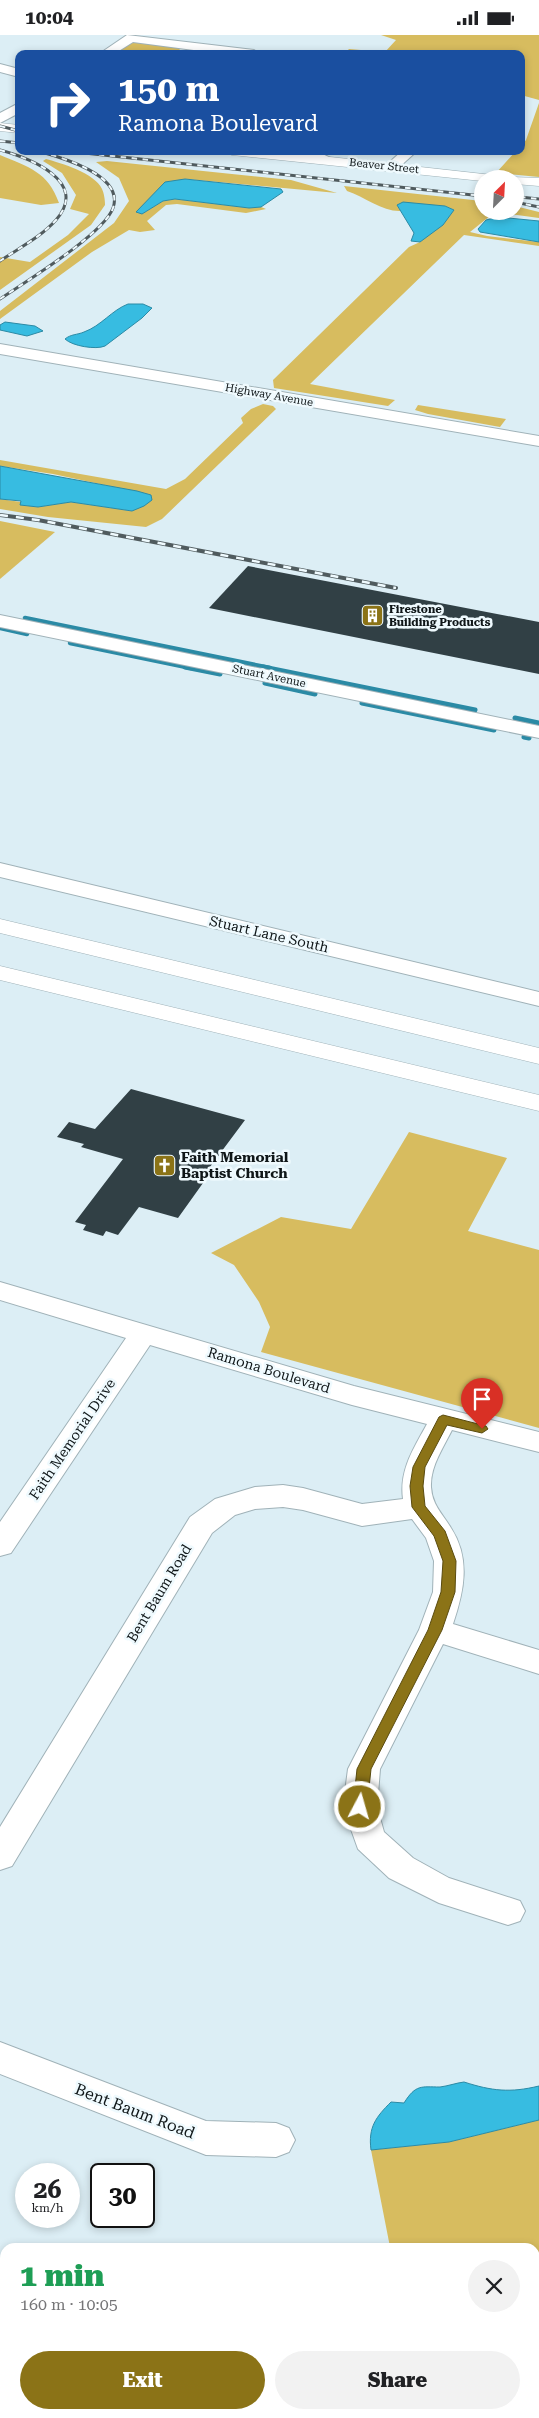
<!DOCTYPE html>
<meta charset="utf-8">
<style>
:root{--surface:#fff;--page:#f2f2f2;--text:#202124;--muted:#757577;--accent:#8b7317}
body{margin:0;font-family:"Roboto Serif",serif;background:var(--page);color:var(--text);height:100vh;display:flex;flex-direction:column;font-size:19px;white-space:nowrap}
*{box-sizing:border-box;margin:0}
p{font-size:16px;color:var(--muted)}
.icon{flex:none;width:28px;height:28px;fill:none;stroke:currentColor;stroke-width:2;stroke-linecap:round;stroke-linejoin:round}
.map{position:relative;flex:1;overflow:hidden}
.sheet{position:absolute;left:0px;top:2208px;width:540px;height:176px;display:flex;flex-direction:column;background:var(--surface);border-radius:15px 15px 0 0;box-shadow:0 2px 8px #0003}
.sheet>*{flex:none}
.top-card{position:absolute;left:15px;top:15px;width:510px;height:105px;border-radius:10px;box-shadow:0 2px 8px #0003;background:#1a4fa0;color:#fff;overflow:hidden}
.needle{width:32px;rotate:24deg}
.tools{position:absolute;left:474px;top:135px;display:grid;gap:10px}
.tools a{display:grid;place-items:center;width:50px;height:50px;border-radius:50%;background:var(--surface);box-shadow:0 2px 8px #0003;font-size:25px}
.speed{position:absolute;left:15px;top:2128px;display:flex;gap:10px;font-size:25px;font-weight:700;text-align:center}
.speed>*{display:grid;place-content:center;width:65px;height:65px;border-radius:50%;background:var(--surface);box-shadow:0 2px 8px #0003;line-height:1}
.speed small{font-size:12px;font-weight:400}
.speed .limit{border:2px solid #111;border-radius:8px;background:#fff;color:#111}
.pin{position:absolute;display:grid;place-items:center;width:42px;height:42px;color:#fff;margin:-51px -21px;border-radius:50% 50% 50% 0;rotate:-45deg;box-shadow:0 0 5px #0007}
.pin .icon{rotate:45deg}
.me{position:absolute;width:55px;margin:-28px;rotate:6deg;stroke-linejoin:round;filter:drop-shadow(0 0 4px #0008)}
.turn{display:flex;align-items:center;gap:18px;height:105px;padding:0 20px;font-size:22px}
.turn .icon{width:65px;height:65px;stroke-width:2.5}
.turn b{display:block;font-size:35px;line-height:42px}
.round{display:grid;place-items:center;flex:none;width:52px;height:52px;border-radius:26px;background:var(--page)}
.overview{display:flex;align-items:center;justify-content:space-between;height:85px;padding:0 20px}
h1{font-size:30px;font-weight:800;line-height:38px;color:#1e9e55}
.primary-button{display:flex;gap:10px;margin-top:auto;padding:10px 20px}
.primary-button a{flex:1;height:58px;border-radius:30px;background:var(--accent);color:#fff;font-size:20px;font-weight:800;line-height:58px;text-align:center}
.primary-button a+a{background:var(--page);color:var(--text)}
.status{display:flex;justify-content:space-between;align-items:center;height:35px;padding:0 25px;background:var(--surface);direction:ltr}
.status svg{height:14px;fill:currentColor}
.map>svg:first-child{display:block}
.green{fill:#d7bc5f}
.water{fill:#37bce1;stroke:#2b8aa5}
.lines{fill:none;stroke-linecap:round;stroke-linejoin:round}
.stream-far1{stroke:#2b8aa5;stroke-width:4.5}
.stream{stroke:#2b8aa5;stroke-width:5}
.building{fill:#314045}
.minor-casing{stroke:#a0b2b8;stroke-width:2}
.major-casing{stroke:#a0b2b8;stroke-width:1}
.highway-casing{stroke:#a0b2b8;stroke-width:1}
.minor{fill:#fff;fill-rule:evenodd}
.major{fill:#fff;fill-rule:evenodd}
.highway{fill:#fff;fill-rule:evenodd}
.rail-far1-casing{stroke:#505b5e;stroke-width:3}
.rail-casing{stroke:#505b5e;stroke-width:4}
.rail-far1{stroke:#effafe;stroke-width:2;stroke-dasharray:5.5;stroke-linecap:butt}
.rail{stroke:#effafe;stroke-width:2.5;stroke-dasharray:8;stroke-linecap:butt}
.route{fill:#8b7317;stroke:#5a4b0f}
.labels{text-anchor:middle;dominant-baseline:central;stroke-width:5;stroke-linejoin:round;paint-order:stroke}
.far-street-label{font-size:11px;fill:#0f1618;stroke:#effafe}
.far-poi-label{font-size:11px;font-weight:bold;fill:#0f1618;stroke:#effafe;text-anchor:start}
.street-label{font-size:14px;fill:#0f1618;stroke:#effafe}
.poi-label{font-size:14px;font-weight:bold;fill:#0f1618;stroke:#effafe;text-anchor:start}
.near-street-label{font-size:16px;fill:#0f1618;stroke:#effafe}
</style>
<div class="status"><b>10:04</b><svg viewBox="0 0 49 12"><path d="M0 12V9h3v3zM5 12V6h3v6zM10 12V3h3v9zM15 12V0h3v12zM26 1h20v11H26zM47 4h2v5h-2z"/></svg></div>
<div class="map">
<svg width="539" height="2383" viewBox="0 0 539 2383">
<rect width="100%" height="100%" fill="#dceef5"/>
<!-- green -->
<g class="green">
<polygon points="381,0 539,0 539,65 521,60 521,19 344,19 349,14 385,17 396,5"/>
<polygon points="133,5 185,11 173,19 111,17"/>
<polygon points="539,68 539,142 496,138 516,116 521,116 521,111 526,105"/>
<path d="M 0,120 C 29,132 48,137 59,168 L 41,170 L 0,163 Z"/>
<path d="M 46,124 C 61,128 95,138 102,154 C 104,158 105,165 105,170 L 91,190 L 0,255 L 0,222 L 30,227 L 68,200 L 89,179 L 70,174 L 76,160 L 62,138 L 43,126 Z"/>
<polygon points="107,126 291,145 337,158 186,144 142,179 163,166 175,164 249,173 261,172 266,174 246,178 177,169 166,170 147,186 155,195 140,197 129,195 92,217 0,284 0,276 114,188 129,166 119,143 96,127"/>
<path d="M 344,151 L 482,166 L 482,176 L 515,176 L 515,171 L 539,177 L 539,183 L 495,177 L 470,197 L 487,201 L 539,207 L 539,211 L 464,200 L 310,349 L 395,365 L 388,371 L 274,353 L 273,345 L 409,212 L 420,207 L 454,175 L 445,171 L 397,170 L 401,176 C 383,177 365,162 347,156 Z"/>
<polygon points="263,369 273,371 276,374 162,484 146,492 48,482 0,474 0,464 21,467 21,470 38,472 71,467 132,476 151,460 53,439 0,431 0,425 166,454 185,444 243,388 241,383 251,374"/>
<polygon points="418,370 506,384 500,392 428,379 415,375"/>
<polygon points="0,486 55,497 0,544"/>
<polygon points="409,1097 507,1123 468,1196 539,1215 539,1393 261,1317 270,1292 259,1267 234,1230 211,1218 281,1182 351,1194"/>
<polygon points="539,2085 539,2383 420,2383 421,2379 535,2379 535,2212 390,2212 371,2115 449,2107"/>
</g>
<!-- water -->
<g class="water">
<polygon points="185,144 281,154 283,157 261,172 249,173 175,164 163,166 142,179 136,177 165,147"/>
<polygon points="403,167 445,171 454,175 443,190 420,207 411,206 414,198 397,170"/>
<polygon points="498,182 539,186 539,207 480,197 478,194 486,185"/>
<path d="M 128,269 L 143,269 L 152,273 L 142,283 L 105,311 C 96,315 72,311 65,304 C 71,299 77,300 84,297 C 101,291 112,275 128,269 Z"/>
<polygon points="5,287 35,291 43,296 27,301 0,295 0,290"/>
<polygon points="0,431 137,456 151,460 152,465 144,471 132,476 71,467 38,472 20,470 21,466 0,464"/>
<path d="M 464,2047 C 492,2056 510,2058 539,2051 L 539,2085 L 449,2107 L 371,2115 C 368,2092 376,2082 391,2067 L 404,2068 C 416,2049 421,2052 440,2052 C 448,2051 456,2048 464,2047 Z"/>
</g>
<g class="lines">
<!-- stream-far1 -->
<g class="stream-far1">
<polyline points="25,583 270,633"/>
<polyline points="0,593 27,599"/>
<polyline points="70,608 191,633"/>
</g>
<!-- stream -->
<g class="stream">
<polyline points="185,632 220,639"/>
<polyline points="263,632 475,675"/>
<polyline points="265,648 315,659"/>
<polyline points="362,668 494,695"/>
<polyline points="515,683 539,688"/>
<polyline points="524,702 529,703"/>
</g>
</g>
<!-- building -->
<g class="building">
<polygon points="248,531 539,587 539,639 209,573"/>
<polygon points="131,1054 245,1085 204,1140 208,1141 178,1183 139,1172 118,1200 106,1196 103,1201 83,1195 86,1190 75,1187 123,1124 81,1112 84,1109 57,1102 69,1087 95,1094"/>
</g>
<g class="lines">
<defs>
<g id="minor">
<polygon points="127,0 254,15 260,19 224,19 133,7 114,19 99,19"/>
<polygon points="0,29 19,34 19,42 0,37"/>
<polygon points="19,68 19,78 0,88 0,78"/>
<polygon points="297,116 317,116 336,126 334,129 324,129"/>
<polygon points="402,116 417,116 396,135 386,135 384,132"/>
<polygon points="0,309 539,401 539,411 0,319"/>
<polygon points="0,580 539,691 539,703 0,592"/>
<polygon points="0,828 539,957 539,971 0,842"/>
<path d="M 0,1247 L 354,1351 L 539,1397 L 539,1417 L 452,1395 C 443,1413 430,1432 431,1452 C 432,1470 442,1478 451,1493 C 471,1524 464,1556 453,1589 L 539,1615 L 539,1639 L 443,1609 L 380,1734 L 377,1772 L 384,1797 L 413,1823 L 449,1843 L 520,1866 L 525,1876 L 520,1886 L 508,1890 L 439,1868 L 389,1843 L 358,1814 L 343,1772 L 348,1734 L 419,1595 L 433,1557 L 434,1526 L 426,1503 L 412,1484 L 362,1491 L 303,1475 L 283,1472 L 255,1474 L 235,1480 L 212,1498 L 12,1831 L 0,1835 L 0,1792 L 190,1482 L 215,1464 L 255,1452 L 283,1450 L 303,1453 L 362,1469 L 403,1464 C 399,1435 414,1413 427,1389 L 352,1370 L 150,1310 L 11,1518 L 0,1521 L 0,1487 L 126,1303 L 0,1265 Z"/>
<polygon points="0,2007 206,2086 276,2088 289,2093 295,2105 289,2117 276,2122 206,2120 0,2039"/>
</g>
<g id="major">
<polygon points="0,88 19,90 19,98 0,96"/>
<polygon points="225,116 276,116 511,142 539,143 539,151 515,149 515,144 482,144 482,146 232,120"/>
</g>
<g id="highway">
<polygon points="0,884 539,1013 539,1029 0,898"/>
<polygon points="0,931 539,1060 539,1076 0,945"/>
</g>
</defs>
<!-- minor casing -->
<use href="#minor" class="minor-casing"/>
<!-- major casing -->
<use href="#major" class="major-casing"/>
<!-- highway casing -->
<use href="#highway" class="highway-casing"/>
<!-- minor -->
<use href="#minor" class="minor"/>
<!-- major -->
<use href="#major" class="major"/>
<!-- highway -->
<use href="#highway" class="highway"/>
<defs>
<g id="rail-far1">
<polyline points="0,91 19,96"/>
<polyline points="0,106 19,108"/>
<path d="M 0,115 C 29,123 90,146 56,185 C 41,202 19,213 0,226"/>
<polyline points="66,116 482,161"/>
<polyline points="520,162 539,164"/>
<polyline points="515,167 539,172"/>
<path d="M 0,264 C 25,247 104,199 113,173 C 125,140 60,122 38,116"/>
</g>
<polyline id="rail" points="0,480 38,485 396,553"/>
</defs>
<!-- rail-far1 casing -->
<use href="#rail-far1" class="rail-far1-casing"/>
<!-- rail casing -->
<use href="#rail" class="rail-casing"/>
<!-- rail-far1 -->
<use href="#rail-far1" class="rail-far1"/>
<!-- rail -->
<use href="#rail" class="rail"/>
</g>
<!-- route -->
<polygon class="route" points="443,1380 486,1391 488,1394 482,1398 447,1390 425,1432 423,1451 425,1471 445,1496 456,1526 455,1557 442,1595 371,1734 367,1772 365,1776 355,1776 353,1772 357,1734 428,1595 441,1557 443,1526 434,1501 412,1472 410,1451 413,1432 439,1382"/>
<!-- icons -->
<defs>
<symbol id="building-square" viewBox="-11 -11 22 22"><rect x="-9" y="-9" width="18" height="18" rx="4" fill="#8b7317" stroke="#effafe"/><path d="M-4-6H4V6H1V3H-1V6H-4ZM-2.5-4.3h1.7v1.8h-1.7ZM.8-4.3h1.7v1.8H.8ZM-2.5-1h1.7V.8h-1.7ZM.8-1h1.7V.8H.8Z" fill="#fff"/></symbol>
<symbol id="church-square" viewBox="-11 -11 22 22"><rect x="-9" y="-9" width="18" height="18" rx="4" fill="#8b7317" stroke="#effafe"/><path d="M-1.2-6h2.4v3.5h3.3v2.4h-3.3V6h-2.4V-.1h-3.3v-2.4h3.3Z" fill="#fff"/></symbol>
</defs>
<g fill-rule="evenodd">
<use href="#building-square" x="360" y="568" width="25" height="25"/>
<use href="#church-square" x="152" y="1118" width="25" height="25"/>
</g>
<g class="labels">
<!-- far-street labels -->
<g class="far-street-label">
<text transform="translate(384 131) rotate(6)">Beaver Street</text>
<text transform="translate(269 360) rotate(10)">Highway Avenue</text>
<text transform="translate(269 641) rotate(12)">Stuart Avenue</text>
</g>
<!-- far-poi labels -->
<g class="far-poi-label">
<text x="389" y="574">Firestone<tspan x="389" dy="13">Building Products</tspan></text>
</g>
<!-- street labels -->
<g class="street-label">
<text transform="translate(269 899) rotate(13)">Stuart Lane South</text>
<text transform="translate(269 1335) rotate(17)">Ramona Boulevard</text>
<text transform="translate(72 1404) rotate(-56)">Faith Memorial Drive</text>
<text transform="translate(159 1558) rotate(-59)">Bent Baum Road</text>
</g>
<!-- poi labels -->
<g class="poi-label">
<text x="181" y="1122">Faith Memorial<tspan x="181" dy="16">Baptist Church</tspan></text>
</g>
<!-- near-street labels -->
<g class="near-street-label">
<text transform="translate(135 2076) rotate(21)">Bent Baum Road</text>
</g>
</g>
</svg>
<div class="tools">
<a><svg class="needle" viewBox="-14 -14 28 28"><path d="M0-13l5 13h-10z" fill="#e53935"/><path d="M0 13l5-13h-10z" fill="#757577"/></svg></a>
</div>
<div class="speed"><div>26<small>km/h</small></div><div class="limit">30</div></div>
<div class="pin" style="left:482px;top:1394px;background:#d93025"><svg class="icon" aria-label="arrive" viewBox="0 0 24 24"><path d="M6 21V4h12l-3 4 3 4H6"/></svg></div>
<svg class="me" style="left:360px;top:1772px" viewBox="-20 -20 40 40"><circle r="17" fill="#8b7317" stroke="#fff" stroke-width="3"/><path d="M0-11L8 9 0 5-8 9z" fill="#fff"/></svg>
<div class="top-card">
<div class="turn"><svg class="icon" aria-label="right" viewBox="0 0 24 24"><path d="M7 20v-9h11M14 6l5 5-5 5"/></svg><div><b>150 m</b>Ramona Boulevard</div></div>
</div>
<section class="sheet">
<div class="overview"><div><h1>1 min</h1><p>160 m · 10:05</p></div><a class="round"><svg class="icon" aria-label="close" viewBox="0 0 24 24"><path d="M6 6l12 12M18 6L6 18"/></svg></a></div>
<div class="primary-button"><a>Exit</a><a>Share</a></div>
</section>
</div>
